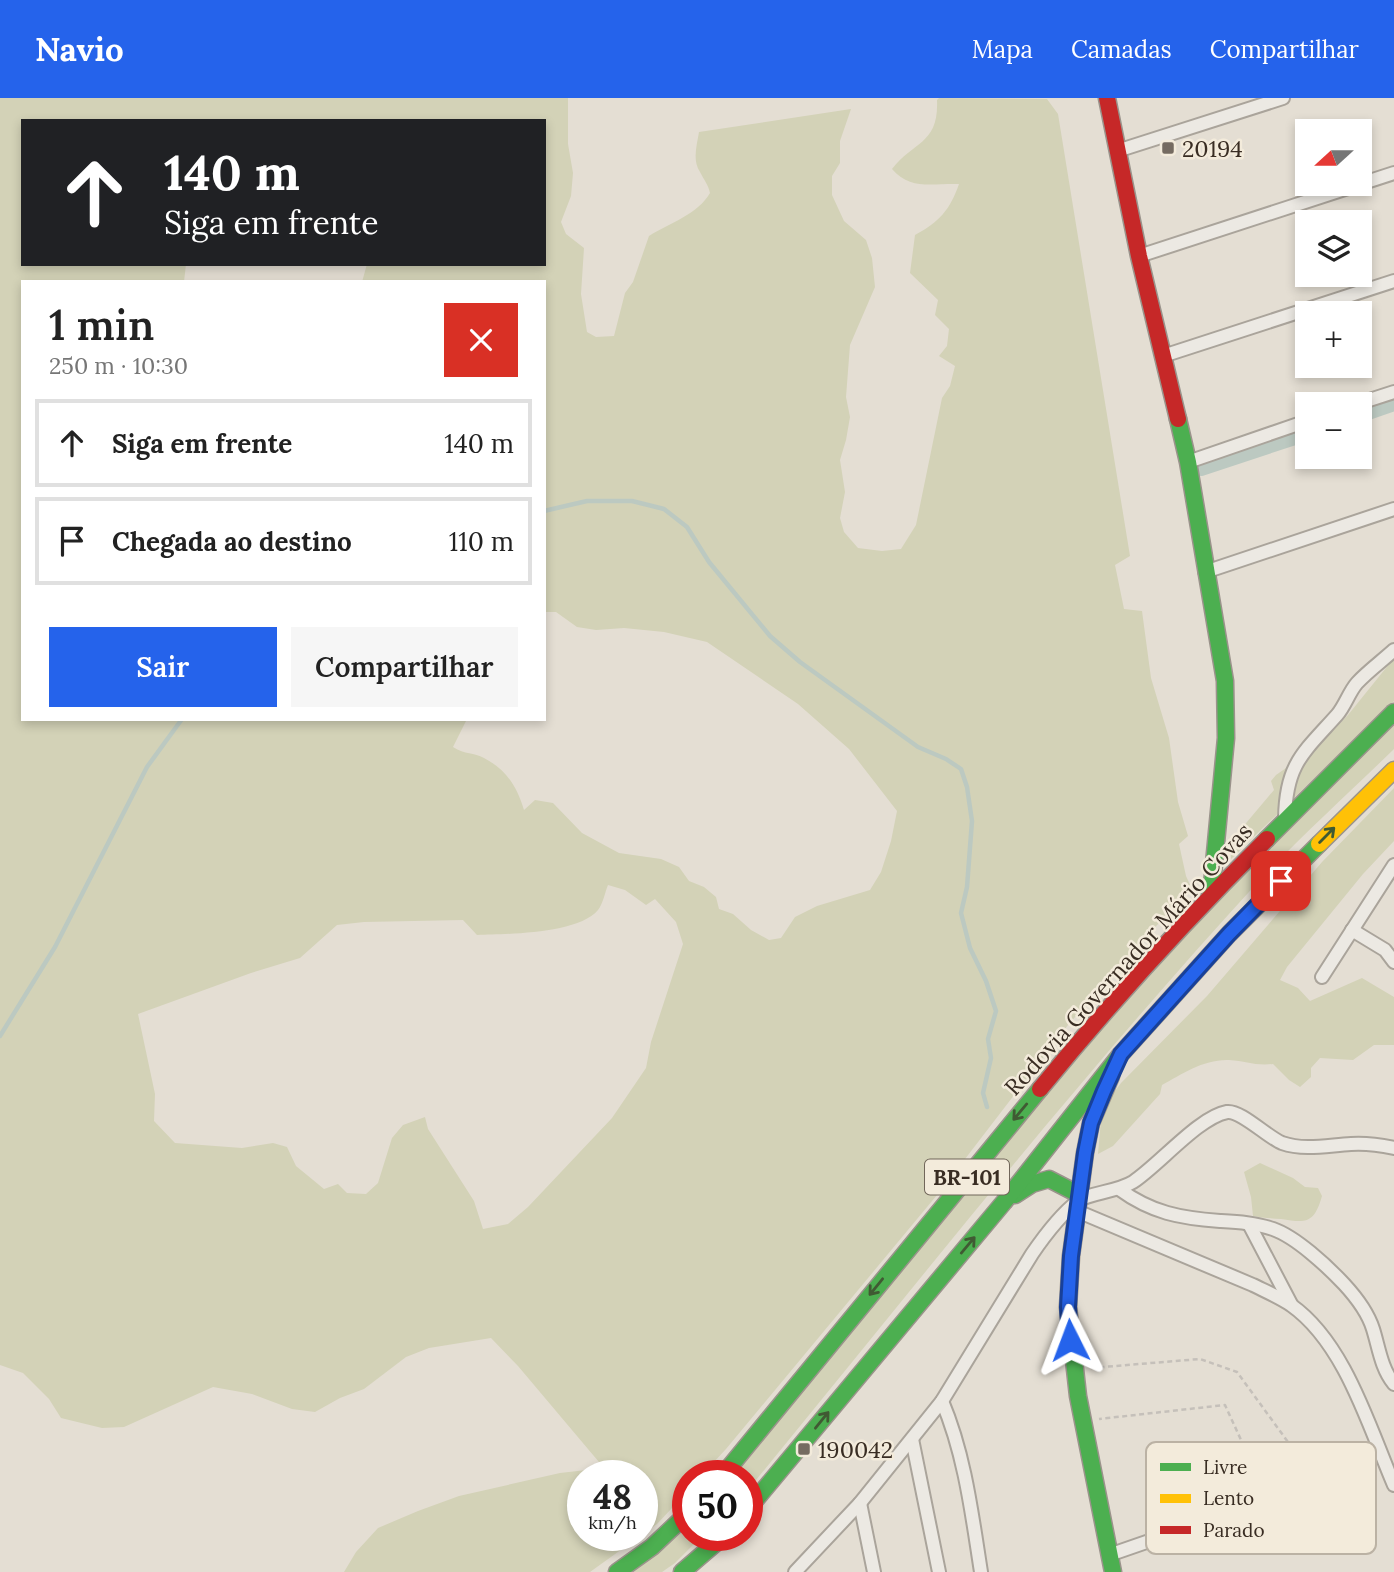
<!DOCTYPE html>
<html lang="pt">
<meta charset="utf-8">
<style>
:root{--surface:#fff;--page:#f6f6f6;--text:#222;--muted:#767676;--line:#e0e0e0;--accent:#2563eb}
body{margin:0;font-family:Lora,serif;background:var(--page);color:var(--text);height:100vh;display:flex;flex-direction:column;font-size:26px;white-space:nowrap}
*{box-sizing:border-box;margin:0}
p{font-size:23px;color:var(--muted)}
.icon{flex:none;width:38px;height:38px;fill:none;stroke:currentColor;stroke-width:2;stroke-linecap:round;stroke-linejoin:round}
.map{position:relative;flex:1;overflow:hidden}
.drawer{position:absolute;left:21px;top:182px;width:525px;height:441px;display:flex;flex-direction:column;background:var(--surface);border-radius:0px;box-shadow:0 4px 10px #0003}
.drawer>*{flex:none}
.banner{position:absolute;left:21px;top:21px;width:525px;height:147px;border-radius:0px;box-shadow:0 4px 10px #0003;background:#202124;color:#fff;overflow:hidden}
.needle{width:46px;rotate:249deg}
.buttons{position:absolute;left:1295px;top:21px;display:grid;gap:14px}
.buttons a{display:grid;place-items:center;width:77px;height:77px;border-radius:0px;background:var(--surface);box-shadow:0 4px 10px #0003;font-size:35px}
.speed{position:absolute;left:567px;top:1362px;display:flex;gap:14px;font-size:35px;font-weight:700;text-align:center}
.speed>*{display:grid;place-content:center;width:91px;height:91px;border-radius:50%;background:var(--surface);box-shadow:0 4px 10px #0003;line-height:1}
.speed small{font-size:18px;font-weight:400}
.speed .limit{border:10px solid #d22;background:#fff;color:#111}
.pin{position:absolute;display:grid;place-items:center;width:60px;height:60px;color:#fff;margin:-30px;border-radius:14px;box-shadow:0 4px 10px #0006}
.me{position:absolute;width:77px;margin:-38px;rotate:357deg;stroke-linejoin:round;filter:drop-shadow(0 0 5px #0008)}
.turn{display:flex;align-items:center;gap:24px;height:147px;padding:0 28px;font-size:32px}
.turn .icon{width:91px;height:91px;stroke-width:2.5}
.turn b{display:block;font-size:49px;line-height:60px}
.round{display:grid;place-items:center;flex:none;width:74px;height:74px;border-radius:0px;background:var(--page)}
.head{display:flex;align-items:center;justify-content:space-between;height:119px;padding:0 28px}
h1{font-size:42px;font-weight:600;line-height:52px}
.action{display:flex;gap:14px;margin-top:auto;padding:14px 28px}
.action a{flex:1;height:80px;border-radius:0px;background:var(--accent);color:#fff;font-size:28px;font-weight:600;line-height:80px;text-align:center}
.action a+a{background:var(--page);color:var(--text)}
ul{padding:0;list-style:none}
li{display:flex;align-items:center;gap:21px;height:88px;margin:0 14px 10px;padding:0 14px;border:4px solid var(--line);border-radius:0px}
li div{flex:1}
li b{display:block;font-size:26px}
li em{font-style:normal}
header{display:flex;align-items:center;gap:42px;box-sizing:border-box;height:98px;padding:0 35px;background:var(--accent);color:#fff}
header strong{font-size:33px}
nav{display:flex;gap:38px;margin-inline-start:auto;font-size:24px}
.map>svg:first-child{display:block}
.green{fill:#d3d2b7;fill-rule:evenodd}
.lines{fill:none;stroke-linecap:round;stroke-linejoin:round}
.stream{stroke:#bcc9c1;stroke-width:4.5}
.canal{stroke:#bcc9c1;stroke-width:14}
.street-casing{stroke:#aaa49b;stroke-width:16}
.fast-casing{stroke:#9a938b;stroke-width:19}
.slow-casing{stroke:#9a938b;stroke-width:19}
.jam-casing{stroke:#9a938b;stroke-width:19}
.path{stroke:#c5c0ba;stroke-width:2.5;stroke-dasharray:5 3.5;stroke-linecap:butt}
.street{stroke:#ece9e3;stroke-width:12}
.fast{stroke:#4caf50;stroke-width:16}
.slow{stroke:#ffc107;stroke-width:16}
.jam{stroke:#c62828;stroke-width:16}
.oneway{stroke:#405a33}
.route-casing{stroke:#184099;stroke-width:18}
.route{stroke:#2563eb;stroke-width:12}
.poi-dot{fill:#756b61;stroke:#f3ebdb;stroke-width:2.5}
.labels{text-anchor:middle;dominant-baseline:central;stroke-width:5;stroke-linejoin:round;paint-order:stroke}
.shield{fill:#f3ebdb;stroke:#71665a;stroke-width:2}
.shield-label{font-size:21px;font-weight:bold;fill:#392d23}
.poi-label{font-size:23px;fill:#392d23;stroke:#f3ebdb;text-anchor:start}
.street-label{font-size:23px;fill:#392d23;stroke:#f3ebdb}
.key{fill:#f3ebdb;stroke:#bbb2a4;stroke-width:2}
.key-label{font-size:19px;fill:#392d23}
</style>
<header>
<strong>Navio</strong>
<nav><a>Mapa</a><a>Camadas</a><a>Compartilhar</a></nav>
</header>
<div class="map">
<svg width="1394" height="1474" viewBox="0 0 1394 1474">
<rect width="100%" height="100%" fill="#e4ded3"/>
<!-- green -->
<g class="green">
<path d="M 0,0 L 568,0 L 568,46 L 573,75 L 571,98 L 561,124 L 566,136 L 584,150 L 581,196 L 587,234 L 596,239 L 614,238 L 625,195 L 633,184 L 649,138 C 670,125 698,116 710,95 C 708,86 704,82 700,74 C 692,62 697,47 699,34 L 851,11 L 840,43 L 840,65 L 832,78 L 832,97 L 844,123 L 866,142 L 872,160 L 875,189 L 850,247 L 846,299 L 850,319 L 846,342 L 840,362 L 845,394 L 840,420 L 844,434 L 858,450 L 882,453 L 901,451 L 916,427 L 942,300 L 950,288 L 955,268 L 939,258 L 947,248 L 949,231 L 935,217 L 938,202 L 910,175 L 915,137 C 939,124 950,112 959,86 C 933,85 911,93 892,71 C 914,43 939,46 937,2 L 939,0 L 1047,1 L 1058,16 L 1130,458 L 1115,467 L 1124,511 L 1142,513 L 1151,580 L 1169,640 L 1178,704 L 1188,738 L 1179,746 L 1186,778 L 1191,789 L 1068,927 L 942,1091 L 726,1351 L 702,1377 L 688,1377 L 688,1393 L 657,1426 L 590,1474 L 344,1474 L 356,1454 L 378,1430 L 418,1413 L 459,1398 L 560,1375 L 604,1370 L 518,1268 L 491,1240 L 429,1250 L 406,1259 L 364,1291 L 340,1300 L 315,1314 L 292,1311 L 252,1296 L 213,1289 L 124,1329 L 102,1330 L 61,1320 L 49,1301 L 23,1275 L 0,1267 ZM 23,23 L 544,23 L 544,166 L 367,166 L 362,184 L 544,184 L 544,514 L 556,514 L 577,529 L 596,532 L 624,530 L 664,534 L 707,544 L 798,606 L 849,651 L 897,713 L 891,743 L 881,774 L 870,792 L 817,808 L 795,819 L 781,840 L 769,842 L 751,832 L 733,816 L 719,811 L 716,799 L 704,789 L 689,783 L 679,769 L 661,761 L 619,755 L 582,735 L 553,705 L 535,702 L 524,712 C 517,689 507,672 484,660 C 474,654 465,657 453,649 L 467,621 L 23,621 L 23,184 L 184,184 L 186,166 L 23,166 ZM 608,787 L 625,792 L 646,807 L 655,801 L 676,824 L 683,846 L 651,944 L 646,970 L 612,1020 L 528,1109 L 508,1126 L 483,1131 L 474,1103 L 428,1031 L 425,1019 L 403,1027 L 392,1040 L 378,1085 L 366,1096 L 347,1095 L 338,1086 L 324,1091 L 296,1068 L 287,1049 L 273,1045 L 242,1050 L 175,1045 L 154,1023 L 155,996 L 138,916 L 251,875 L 300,860 L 337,827 L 364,824 L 463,822 L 477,837 C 506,836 578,836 598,812 C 603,806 605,794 608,787 ZM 583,1377 L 642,1377 L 642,1437 L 583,1437 Z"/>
<polygon points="1394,560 1394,603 1230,762 1236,737 1274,692 1271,683 1276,677 1315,650 1348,617"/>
<path d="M 1394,623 L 1394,651 C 1349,695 1301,738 1258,784 C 1081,977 918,1184 752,1387 L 747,1392 L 747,1377 L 727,1377 L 1213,796 Z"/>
<path d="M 1394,690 L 1394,743 L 1363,776 L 1287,869 L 1280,882 L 1298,890 L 1310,903 L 1362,880 L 1394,899 L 1394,947 L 1374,947 L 1353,962 L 1320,960 L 1311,970 L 1311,979 L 1300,989 L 1289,982 L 1273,966 C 1255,968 1246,963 1229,962 C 1204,961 1182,976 1162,987 L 1160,996 L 1113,1048 L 1098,1056 L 1102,1010 L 1121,985 L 1207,898 L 1322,764 Z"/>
<path d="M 1260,1065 L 1293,1080 L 1305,1089 L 1318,1090 L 1322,1098 C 1314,1126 1306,1125 1281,1121 C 1271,1120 1262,1120 1253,1118 L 1251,1099 L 1244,1074 Z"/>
<polygon points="688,1419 688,1437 703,1437 675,1465 662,1474 626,1474"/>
</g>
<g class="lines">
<!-- stream -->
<g class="stream">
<polyline points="544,413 587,403 632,403 664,411 687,429 709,464 770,538 800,564 918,649 946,661 961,671 967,689 972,723 967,789 961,815 970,850 986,883 996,913 988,941 991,960 983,995 987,1009"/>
<polyline points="0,938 55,849 147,669 182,621"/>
</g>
<!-- canal -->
<g class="canal">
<polyline points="1360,318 1394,306"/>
<polyline points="1201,371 1307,336"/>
</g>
<defs>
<g id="street">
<polyline points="1117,53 1283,0"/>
<polyline points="1139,158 1394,75"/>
<polyline points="1163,258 1394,183"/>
<polyline points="1357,306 1394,294"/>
<polyline points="1188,364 1307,323"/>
<polyline points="1205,474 1394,411"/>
<path d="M 1285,720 C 1286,666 1303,655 1337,617 C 1345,608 1349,594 1357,585 C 1368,573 1382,563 1394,552"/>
<polyline points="1352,832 1385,852 1394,864"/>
<polyline points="1322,879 1394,767"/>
<path d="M 1119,1091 C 1152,1115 1180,1120 1220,1123 C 1237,1124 1256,1125 1273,1131 C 1296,1139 1327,1168 1344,1186 C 1356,1199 1368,1215 1373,1231 C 1379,1250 1381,1270 1394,1286"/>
<path d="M 1077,1113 L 1253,1187 C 1265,1193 1279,1199 1291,1207 C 1345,1245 1369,1329 1394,1387"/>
<polyline points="1249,1126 1291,1206"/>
<path d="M 942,1303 C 965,1357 972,1417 981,1474"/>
<polyline points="912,1341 939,1474"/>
<polyline points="860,1405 874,1474"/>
<polyline points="1109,1457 1207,1423"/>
<path d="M 795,1474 L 860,1405 L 942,1303 L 1032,1156 C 1045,1137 1060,1117 1078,1103 C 1088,1095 1117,1094 1133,1084 C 1159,1067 1199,1019 1227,1014 C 1241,1012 1267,1039 1282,1045 C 1305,1053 1329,1047 1351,1046 C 1366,1045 1380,1047 1394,1050"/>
</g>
<g id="fast">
<polyline points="1178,321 1188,364 1225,583 1226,640 1211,797"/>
<polyline points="1267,741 1394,614"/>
<polyline points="1111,978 1091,1025 1085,1055 1071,1158 1068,1209 1078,1298 1113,1474"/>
<polyline points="1015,1097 1032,1086 1049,1081 1080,1097"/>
<polyline points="723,1377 1040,991"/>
<polyline points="747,1412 1004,1104 1121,956 1229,836 1319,746"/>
<polyline points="617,1474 652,1449 688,1415"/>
<polyline points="682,1474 725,1437"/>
</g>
<polyline id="slow" points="1319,746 1394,672"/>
<g id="jam">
<polyline points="1107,0 1139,158 1178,321"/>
<path d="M 1040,991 C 1111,904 1187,821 1267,741"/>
</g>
</defs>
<!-- street casing -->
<use href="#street" class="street-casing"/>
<!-- fast casing -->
<use href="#fast" class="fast-casing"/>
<!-- slow casing -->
<use href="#slow" class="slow-casing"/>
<!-- jam casing -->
<use href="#jam" class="jam-casing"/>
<!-- path -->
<polyline class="path" points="1091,1270 1200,1261 1237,1274 1296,1355 1326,1411 1302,1422 1259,1381 1225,1307 1099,1321"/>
<!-- street -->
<use href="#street" class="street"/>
<!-- fast -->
<use href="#fast" class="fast"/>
<!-- slow -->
<use href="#slow" class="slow"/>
<!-- jam -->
<use href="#jam" class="jam"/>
</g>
<!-- one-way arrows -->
<defs><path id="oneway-shaft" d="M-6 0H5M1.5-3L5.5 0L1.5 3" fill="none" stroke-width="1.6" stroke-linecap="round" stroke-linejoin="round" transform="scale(1.75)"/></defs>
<g class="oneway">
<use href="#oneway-shaft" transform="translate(1327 737) rotate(-45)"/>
<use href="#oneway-shaft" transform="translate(1020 1014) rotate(130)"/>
<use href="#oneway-shaft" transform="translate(968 1147) rotate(-50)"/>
<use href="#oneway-shaft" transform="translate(876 1189) rotate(129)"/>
<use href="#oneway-shaft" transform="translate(822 1322) rotate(-51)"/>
</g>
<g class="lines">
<defs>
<polyline id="route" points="1070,1242 1068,1209 1071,1158 1085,1055 1091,1025 1104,993 1121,956 1229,836 1281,783"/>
</defs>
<!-- route casing -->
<use href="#route" class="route-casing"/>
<!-- route -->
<use href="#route" class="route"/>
</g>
<!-- markers -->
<g class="poi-dot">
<rect x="1161" y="43" width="14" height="14" rx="3.5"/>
<rect x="797" y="1344" width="14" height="14" rx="3.5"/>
</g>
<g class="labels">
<!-- shield labels -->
<rect class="shield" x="925" y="1061.5" width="84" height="35" rx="5"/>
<g class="shield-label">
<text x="967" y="1079">BR-101</text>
</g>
<!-- poi labels -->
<g class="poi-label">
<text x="1182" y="50">20194</text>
<text x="818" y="1351">190042</text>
</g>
<!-- street labels -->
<g class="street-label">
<text transform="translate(1128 861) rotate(-48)">Rodovia Governador Mário Covas</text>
</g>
</g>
<!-- legend -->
<rect x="1146" y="1344" width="230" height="112" rx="10" class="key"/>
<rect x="1160" y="1365" width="31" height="8" fill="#4caf50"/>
<rect x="1160" y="1396" width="31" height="9" fill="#ffc107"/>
<rect x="1160" y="1428" width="31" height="8" fill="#c62828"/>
<g class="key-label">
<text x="1203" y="1376">Livre</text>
<text x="1203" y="1407">Lento</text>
<text x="1203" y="1439">Parado</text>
</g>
</svg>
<div class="buttons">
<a><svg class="needle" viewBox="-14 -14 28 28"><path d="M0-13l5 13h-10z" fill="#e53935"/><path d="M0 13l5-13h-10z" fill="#767676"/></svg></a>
<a><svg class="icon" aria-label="layers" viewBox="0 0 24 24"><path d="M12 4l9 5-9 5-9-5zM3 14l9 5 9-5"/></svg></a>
<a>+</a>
<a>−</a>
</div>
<div class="speed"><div>48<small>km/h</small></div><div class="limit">50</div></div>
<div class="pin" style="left:1281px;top:783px;background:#d93025"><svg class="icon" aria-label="arrive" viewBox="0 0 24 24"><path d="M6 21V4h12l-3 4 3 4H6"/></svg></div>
<svg class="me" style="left:1070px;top:1242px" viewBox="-20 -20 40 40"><path d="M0-17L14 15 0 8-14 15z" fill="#2563eb" stroke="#fff" stroke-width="4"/></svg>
<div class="banner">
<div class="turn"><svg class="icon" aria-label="ahead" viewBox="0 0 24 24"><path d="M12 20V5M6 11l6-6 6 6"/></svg><div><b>140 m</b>Siga em frente</div></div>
</div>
<section class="drawer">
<div class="head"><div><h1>1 min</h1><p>250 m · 10:30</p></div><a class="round" style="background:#d93025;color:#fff"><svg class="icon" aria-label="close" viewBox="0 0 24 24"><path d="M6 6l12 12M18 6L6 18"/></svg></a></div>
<ul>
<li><svg class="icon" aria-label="ahead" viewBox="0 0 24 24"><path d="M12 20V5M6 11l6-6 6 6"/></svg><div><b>Siga em frente</b></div><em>140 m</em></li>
<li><svg class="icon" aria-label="arrive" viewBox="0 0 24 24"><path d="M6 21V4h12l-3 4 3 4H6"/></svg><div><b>Chegada ao destino</b></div><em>110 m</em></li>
</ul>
<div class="action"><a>Sair</a><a>Compartilhar</a></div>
</section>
</div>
